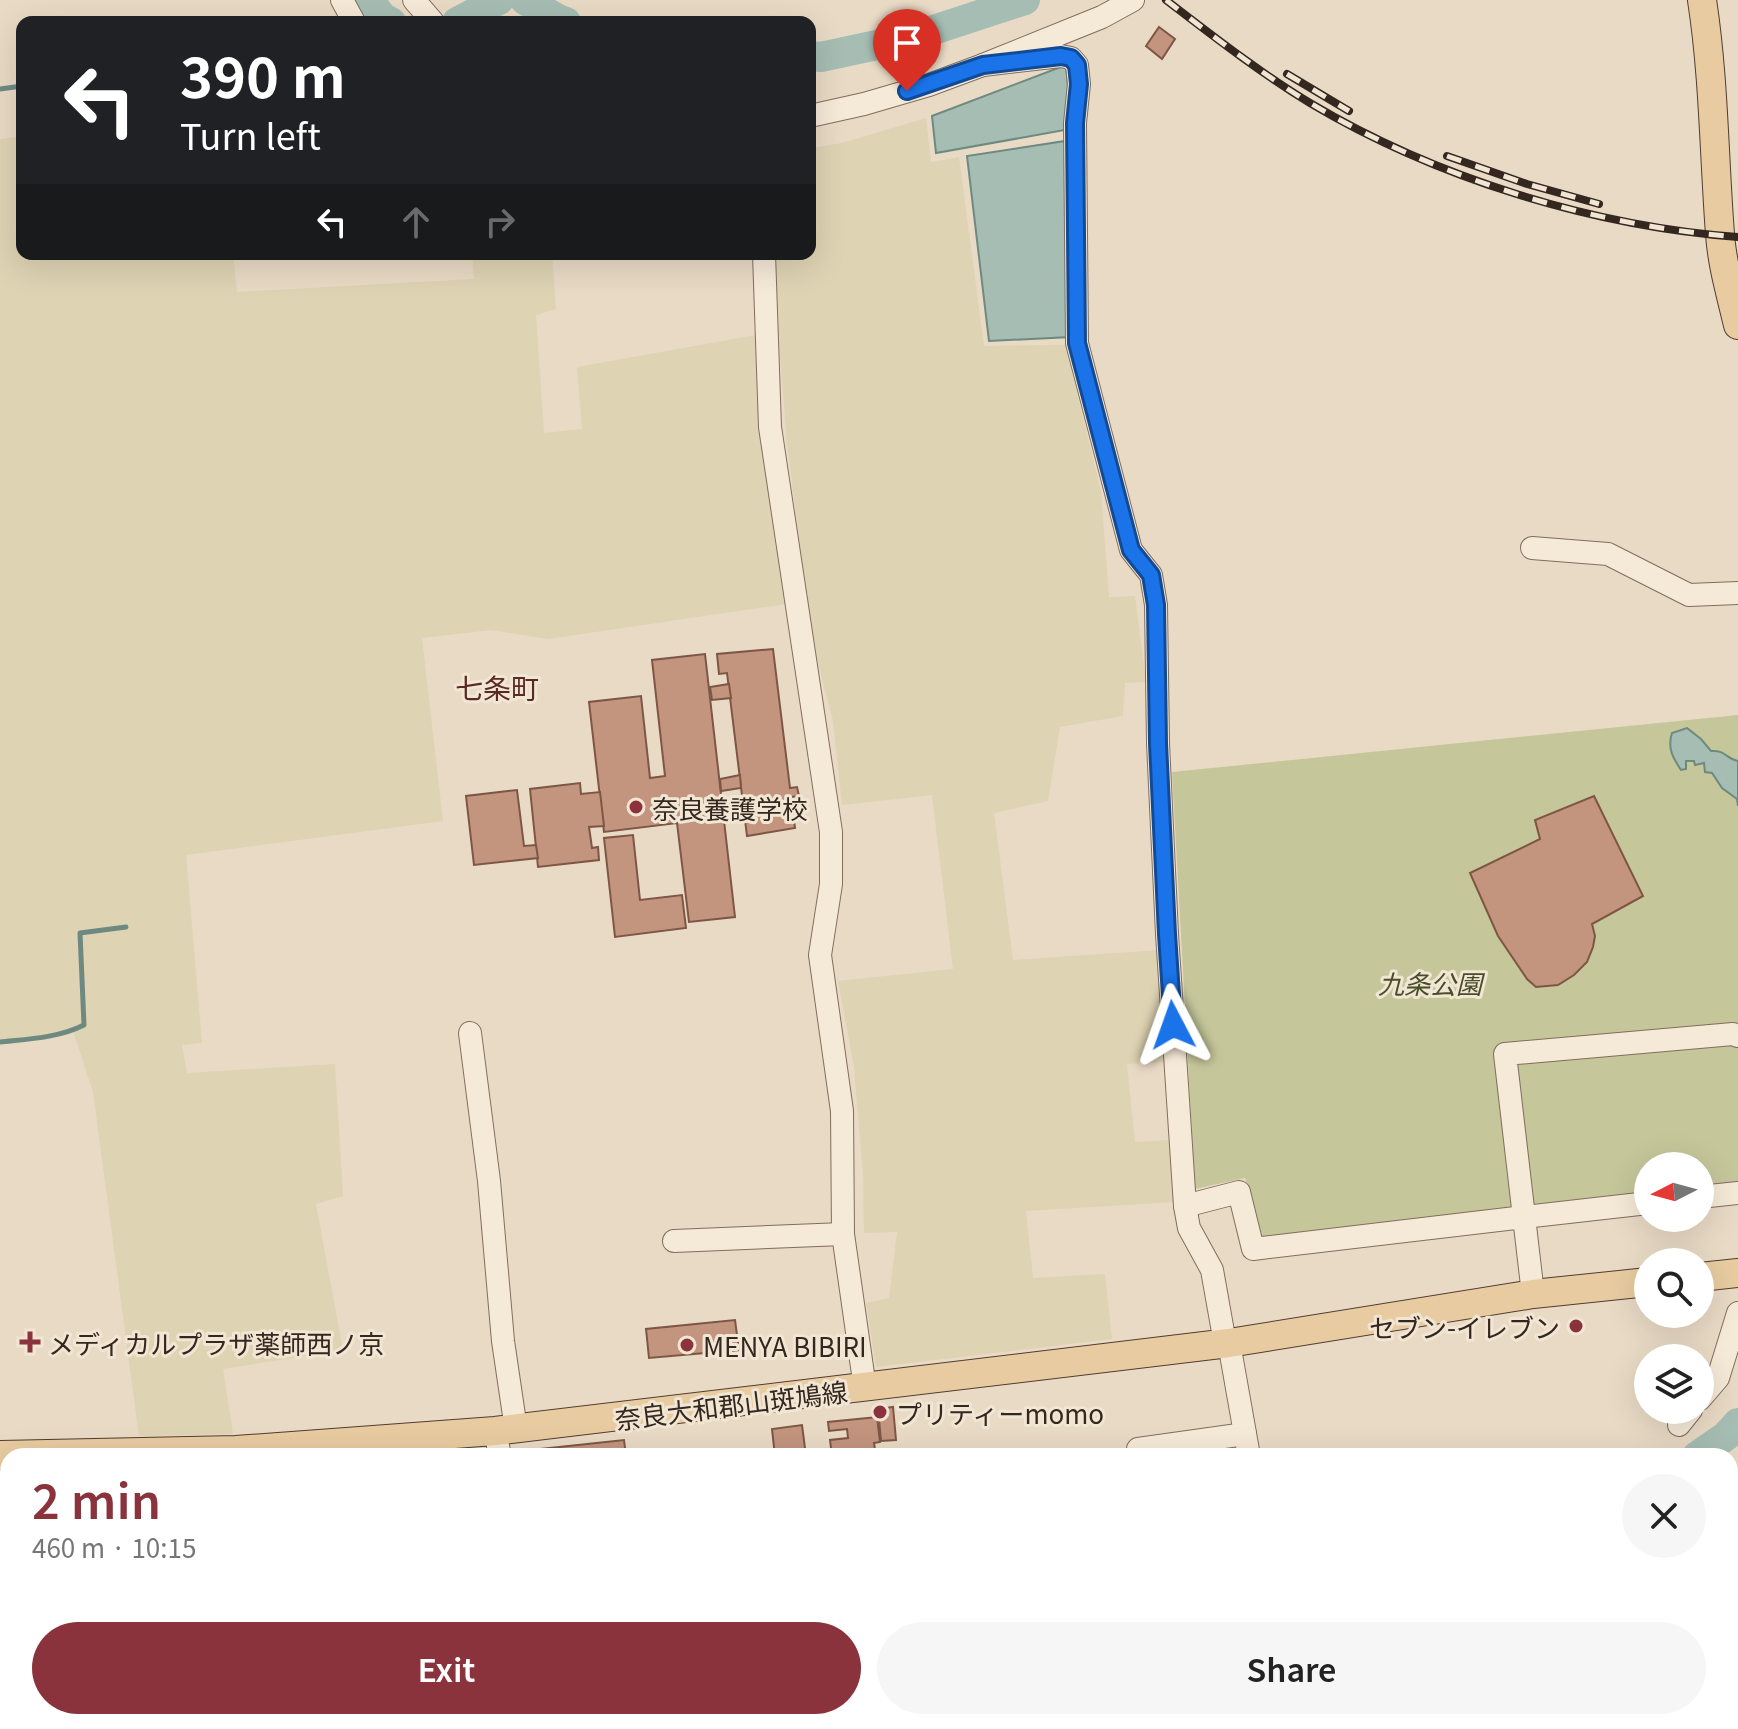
<!DOCTYPE html>
<meta charset="utf-8">
<style>
:root{--surface:#fff;--page:#f6f6f6;--text:#222;--muted:#767676;--accent:#8a333c}
body{margin:0;font-family:Georgia,"Noto Sans JP",serif;background:var(--page);color:var(--text);height:100vh;display:flex;flex-direction:column;font-size:30px;white-space:nowrap}
*{box-sizing:border-box;margin:0}
p{font-size:26px;color:var(--muted)}
.icon{flex:none;width:44px;height:44px;fill:none;stroke:currentColor;stroke-width:2;stroke-linecap:round;stroke-linejoin:round}
.map{position:relative;flex:1;overflow:hidden}
.panel{position:absolute;left:0px;top:1448px;width:1738px;height:282px;display:flex;flex-direction:column;background:var(--surface);border-radius:24px 24px 0 0;box-shadow:0 8px 32px #0002}
.panel>*{flex:none}
.guide{position:absolute;left:16px;top:16px;width:800px;height:244px;border-radius:16px;box-shadow:0 8px 32px #0002;background:#202124;color:#fff;overflow:hidden}
.needle{width:52px;rotate:264deg}
.tools{position:absolute;left:1634px;top:1152px;display:grid;gap:16px}
.tools a{display:grid;place-items:center;width:80px;height:80px;border-radius:50%;background:var(--surface);box-shadow:0 8px 32px #0002;font-size:40px}
.pin{position:absolute;display:grid;place-items:center;width:68px;height:68px;color:#fff;margin:-82px -34px;border-radius:50% 50% 50% 0;rotate:-45deg;box-shadow:0 0 8px #0007}
.pin .icon{rotate:45deg}
.me{position:absolute;width:88px;margin:-44px;rotate:356deg;stroke-linejoin:round;filter:drop-shadow(0 0 6px #0008)}
.turn{display:flex;align-items:center;gap:28px;height:168px;padding:0 32px;font-size:36px}
.turn .icon{width:104px;height:104px;stroke-width:2.5}
.turn b{display:block;font-size:56px;line-height:68px}
.lanes{display:flex;align-items:center;height:76px;padding:0 32px;background:#0003;justify-content:center;gap:40px;direction:ltr}
.lanes .off{opacity:.35}
.round{display:grid;place-items:center;flex:none;width:84px;height:84px;border-radius:42px;background:var(--page)}
.summary{display:flex;align-items:center;justify-content:space-between;height:136px;padding:0 32px}
h1{font-size:48px;font-weight:600;line-height:60px;color:var(--accent)}
.button{display:flex;gap:16px;margin-top:auto;padding:16px 32px}
.button a{flex:1;height:92px;border-radius:48px;background:var(--accent);color:#fff;font-size:32px;font-weight:600;line-height:92px;text-align:center}
.button a+a{background:var(--page);color:var(--text)}
.map>svg:first-child{display:block}
.farmland{fill:#ded3b3}
.green{fill:#c5c69a}
.water{fill:#a6bdb4;stroke:#6e8a80;stroke-width:2}
.lines{fill:none;stroke-linecap:round;stroke-linejoin:round}
.stream{stroke:#6e8a80;stroke-width:5}
.river{stroke:#a6bdb4;stroke-width:30}
.building{fill:#c3947e;stroke:#7e5645;stroke-width:2}
.minor-casing{stroke:#826d5d;stroke-width:24}
.major-casing{stroke:#503c31;stroke-width:30}
.minor{stroke:#f5e9d7;stroke-width:22}
.major{stroke:#e8cba0;stroke-width:28}
.rail-casing{stroke:#33271f;stroke-width:8}
.rail{stroke:#f1e6d3;stroke-width:5;stroke-dasharray:15;stroke-linecap:butt}
.route-casing{stroke:#114b97;stroke-width:20}
.route{stroke:#1a73e8;stroke-width:14}
.poi-dot{fill:#8a333c;stroke:#f1e6d3;stroke-width:3}
.labels{text-anchor:middle;dominant-baseline:central;stroke-width:6;stroke-linejoin:round;paint-order:stroke}
.poi-label{font-size:26px;fill:#33271f;stroke:#f1e6d3;text-anchor:start}
.park-label{font-size:26px;font-style:italic;fill:#484e28;stroke:#f1e6d3}
.street-label{font-size:26px;fill:#33271f;stroke:#f1e6d3}
.neighbourhood-label{font-size:28px;fill:#5b2923;stroke:#f1e6d3}
</style>
<div class="map">
<svg width="1738" height="1729" viewBox="0 0 1738 1729">
<rect width="100%" height="100%" fill="#e9dac5"/>
<!-- farmland -->
<g class="farmland">
<polygon points="926,118 931,162 959,157 984,346 1065,345 1101,491 1109,597 1135,596 1146,682 1125,683 1123,716 1060,727 1048,801 994,813 1013,960 1161,950 1167,1062 1127,1064 1135,1142 1169,1140 1176,1202 1026,1211 1033,1278 1105,1274 1112,1339 876,1367 866,1303 889,1298 897,1232 864,1233 863,1174 854,1067 838,981 953,969 932,795 842,805 833,721 811,636 787,443 772,254 810,254 810,148 842,143"/>
<polygon points="22,136 22,254 233,254 237,292 474,279 472,254 552,254 556,309 536,315 544,433 582,429 577,367 756,335 787,604 548,639 491,630 422,638 443,821 186,855 202,1043 182,1045 187,1073 335,1064 343,1196 316,1204 343,1350 223,1369 233,1434 139,1436 93,1092 73,1031 35,1038 0,1042 0,139"/>
<polygon points="8,1469 8,1619 0,1542 0,1470"/>
<polygon points="0,1712 8,1712 8,1722 210,1722 210,1729 0,1729"/>
<polygon points="554,1722 1336,1722 1337,1729 545,1729"/>
</g>
<!-- green -->
<polygon class="green" points="1738,715 1738,1182 1700,1186 1700,1166 1648,1166 1648,1192 1262,1237 1245,1178 1195,1189 1172,772"/>
<!-- water -->
<g class="water">
<polygon points="1066,65 1070,109 1065,130 936,153 932,116"/>
<polygon points="1065,141 1071,337 989,341 967,156"/>
<path d="M 1687,728 L 1701,739 L 1711,751 C 1726,750 1726,759 1738,761 L 1738,806 L 1737,799 L 1722,788 L 1712,773 L 1705,772 L 1704,763 L 1695,765 L 1694,761 L 1686,761 L 1686,769 L 1681,770 C 1673,758 1667,748 1672,733 Z"/>
</g>
<g class="lines">
<!-- stream -->
<g class="stream">
<polyline points="0,89 22,86"/>
<path d="M 0,1042 C 28,1039 58,1038 84,1025 L 80,933 L 126,927"/>
</g>
<!-- river -->
<g class="river">
<polyline points="369,0 382,17 391,22"/>
<polyline points="525,0 558,19 566,22"/>
<polyline points="457,22 499,0"/>
<polyline points="810,56 821,57 909,38 1025,0"/>
<polyline points="1697,1456 1726,1436 1738,1423"/>
<polyline points="413,1729 427,1722"/>
</g>
</g>
<!-- building -->
<g class="building">
<polygon points="1159,27 1175,39 1162,59 1146,46"/>
<polygon points="773,649 790,788 797,787 799,796 791,797 795,828 747,836 727,673 719,674 717,654"/>
<polygon points="705,654 735,917 689,922 677,823 604,832 589,702 641,696 650,778 665,776 652,660"/>
<polygon points="729,684 731,698 712,700 710,687"/>
<polygon points="740,775 741,788 721,791 720,779"/>
<polygon points="580,783 581,794 600,792 604,826 589,827 592,848 598,847 599,860 538,867 530,789"/>
<polygon points="517,790 524,846 536,845 538,858 474,865 466,796"/>
<polygon points="1594,796 1643,896 1592,924 1595,936 1593,947 1587,962 1574,975 1558,985 1536,987 1527,979 1498,936 1470,873 1540,839 1535,820"/>
<polygon points="633,835 640,900 682,895 686,928 615,937 604,838"/>
<polygon points="735,1320 739,1350 649,1358 646,1329"/>
<polygon points="893,1407 896,1440 881,1441 878,1409"/>
<polygon points="877,1417 880,1442 874,1443 876,1456 832,1456 830,1440 848,1438 847,1429 829,1431 828,1422"/>
<polygon points="802,1425 806,1456 775,1456 772,1429"/>
<polygon points="624,1440 626,1456 541,1456 541,1449"/>
<polygon points="921,1451 922,1456 887,1456 887,1455"/>
</g>
<g class="lines">
<defs>
<g id="minor">
<polyline points="342,0 354,22"/>
<polyline points="414,0 433,22"/>
<polyline points="983,65 1061,56 1071,58 1077,65 1079,84 1075,123 1077,343 1131,550 1151,575 1156,605 1158,743 1167,934 1185,1206 1189,1228 1212,1270 1225,1343"/>
<polyline points="810,116 864,104 929,85 983,65 1102,17 1133,0"/>
<polyline points="764,254 770,427 831,832 831,884 820,955 842,1111 843,1234 865,1388"/>
<polyline points="1532,548 1608,554 1689,595 1738,593"/>
<polyline points="470,1033 489,1181 503,1341 516,1429"/>
<polyline points="1700,1197 1738,1193"/>
<polyline points="1648,1203 1524,1217 1505,1054 1733,1034 1738,1036"/>
<polyline points="1185,1206 1239,1192 1253,1249 1524,1217 1533,1294"/>
<polyline points="674,1241 843,1234"/>
<polyline points="1229,1343 1249,1456"/>
<polyline points="1700,1399 1718,1378 1738,1313"/>
<polyline points="1679,1425 1691,1410"/>
<polyline points="495,1431 500,1456"/>
<polyline points="1138,1449 1245,1434"/>
<polyline points="1730,1496 1738,1487"/>
<polyline points="1730,1711 1738,1710"/>
<polyline points="294,1722 294,1729"/>
<polyline points="1340,1722 1341,1729"/>
<polyline points="516,1729 527,1722"/>
<polyline points="1627,1729 1643,1722"/>
<polyline points="1667,1729 1672,1722"/>
</g>
<g id="major">
<path d="M 1702,0 C 1714,78 1714,156 1720,234 C 1722,265 1731,295 1738,325"/>
<polyline points="1700,1277 1738,1273"/>
<polyline points="0,1455 236,1450 495,1431 1229,1343 1533,1294 1648,1282"/>
</g>
</defs>
<!-- minor casing -->
<use href="#minor" class="minor-casing"/>
<!-- major casing -->
<use href="#major" class="major-casing"/>
<!-- minor -->
<use href="#minor" class="minor"/>
<!-- major -->
<use href="#major" class="major"/>
<defs>
<g id="rail">
<path d="M 1166,0 C 1213,36 1259,72 1310,103 C 1436,178 1592,226 1738,237"/>
<polyline points="1287,74 1349,111"/>
<polyline points="1447,156 1527,184 1599,204"/>
</g>
</defs>
<!-- rail casing -->
<use href="#rail" class="rail-casing"/>
<!-- rail -->
<use href="#rail" class="rail"/>
</g>
<g class="lines">
<defs>
<polyline id="route" points="907,91 983,65 1061,56 1071,58 1077,65 1079,84 1075,123 1077,343 1131,550 1151,575 1156,605 1158,743 1167,934 1173,1025"/>
</defs>
<!-- route casing -->
<use href="#route" class="route-casing"/>
<!-- route -->
<use href="#route" class="route"/>
</g>
<!-- markers -->
<g class="poi-dot">
<circle cx="636" cy="807" r="8"/>
<circle cx="1576" cy="1326" r="8"/>
<path d="M26 1330h8v8h8v8h-8v8h-8v-8h-8v-8h8z"/>
<circle cx="687" cy="1345" r="8"/>
<circle cx="880" cy="1412" r="8"/>
</g>
<g class="labels">
<!-- poi labels -->
<g class="poi-label">
<text x="652" y="807">奈良養護学校</text>
<text x="1560" y="1326" text-anchor="end">セブン-イレブン</text>
<text x="48" y="1342">メディカルプラザ薬師西ノ京</text>
<text x="703" y="1345">MENYA BIBIRI</text>
<text x="896" y="1412">プリティーmomo</text>
</g>
<!-- park labels -->
<g class="park-label">
<text x="1430" y="982">九条公園</text>
</g>
<!-- street labels -->
<g class="street-label">
<text transform="translate(731 1404) rotate(-7)">奈良大和郡山斑鳩線</text>
</g>
<!-- neighbourhood labels -->
<g class="neighbourhood-label">
<text x="497" y="687">七条町</text>
</g>
</g>
</svg>
<div class="tools">
<a><svg class="needle" viewBox="-14 -14 28 28"><path d="M0-13l5 13h-10z" fill="#e53935"/><path d="M0 13l5-13h-10z" fill="#767676"/></svg></a>
<a><svg class="icon" aria-label="search" viewBox="0 0 24 24"><circle cx="10" cy="10" r="6"/><path d="M15 15l6 6"/></svg></a>
<a><svg class="icon" aria-label="layers" viewBox="0 0 24 24"><path d="M12 4l9 5-9 5-9-5zM3 14l9 5 9-5"/></svg></a>
</div>
<div class="pin" style="left:907px;top:91px;background:#d93025"><svg class="icon" aria-label="arrive" viewBox="0 0 24 24"><path d="M6 21V4h12l-3 4 3 4H6"/></svg></div>
<svg class="me" style="left:1173px;top:1025px" viewBox="-20 -20 40 40"><path d="M0-17L14 15 0 8-14 15z" fill="#1a73e8" stroke="#fff" stroke-width="4"/></svg>
<div class="guide">
<div class="turn"><svg class="icon" aria-label="left" viewBox="0 0 24 24"><path d="M17 20v-9H6M10 6l-5 5 5 5"/></svg><div><b>390 m</b>Turn left</div></div>
<div class="lanes"><svg class="icon" aria-label="left" viewBox="0 0 24 24"><path d="M17 20v-9H6M10 6l-5 5 5 5"/></svg><svg class="icon off" aria-label="ahead" viewBox="0 0 24 24"><path d="M12 20V5M6 11l6-6 6 6"/></svg><svg class="icon off" aria-label="right" viewBox="0 0 24 24"><path d="M7 20v-9h11M14 6l5 5-5 5"/></svg></div>
</div>
<section class="panel">
<div class="summary"><div><h1>2 min</h1><p>460 m · 10:15</p></div><a class="round"><svg class="icon" aria-label="close" viewBox="0 0 24 24"><path d="M6 6l12 12M18 6L6 18"/></svg></a></div>
<div class="button"><a>Exit</a><a>Share</a></div>
</section>
</div>
